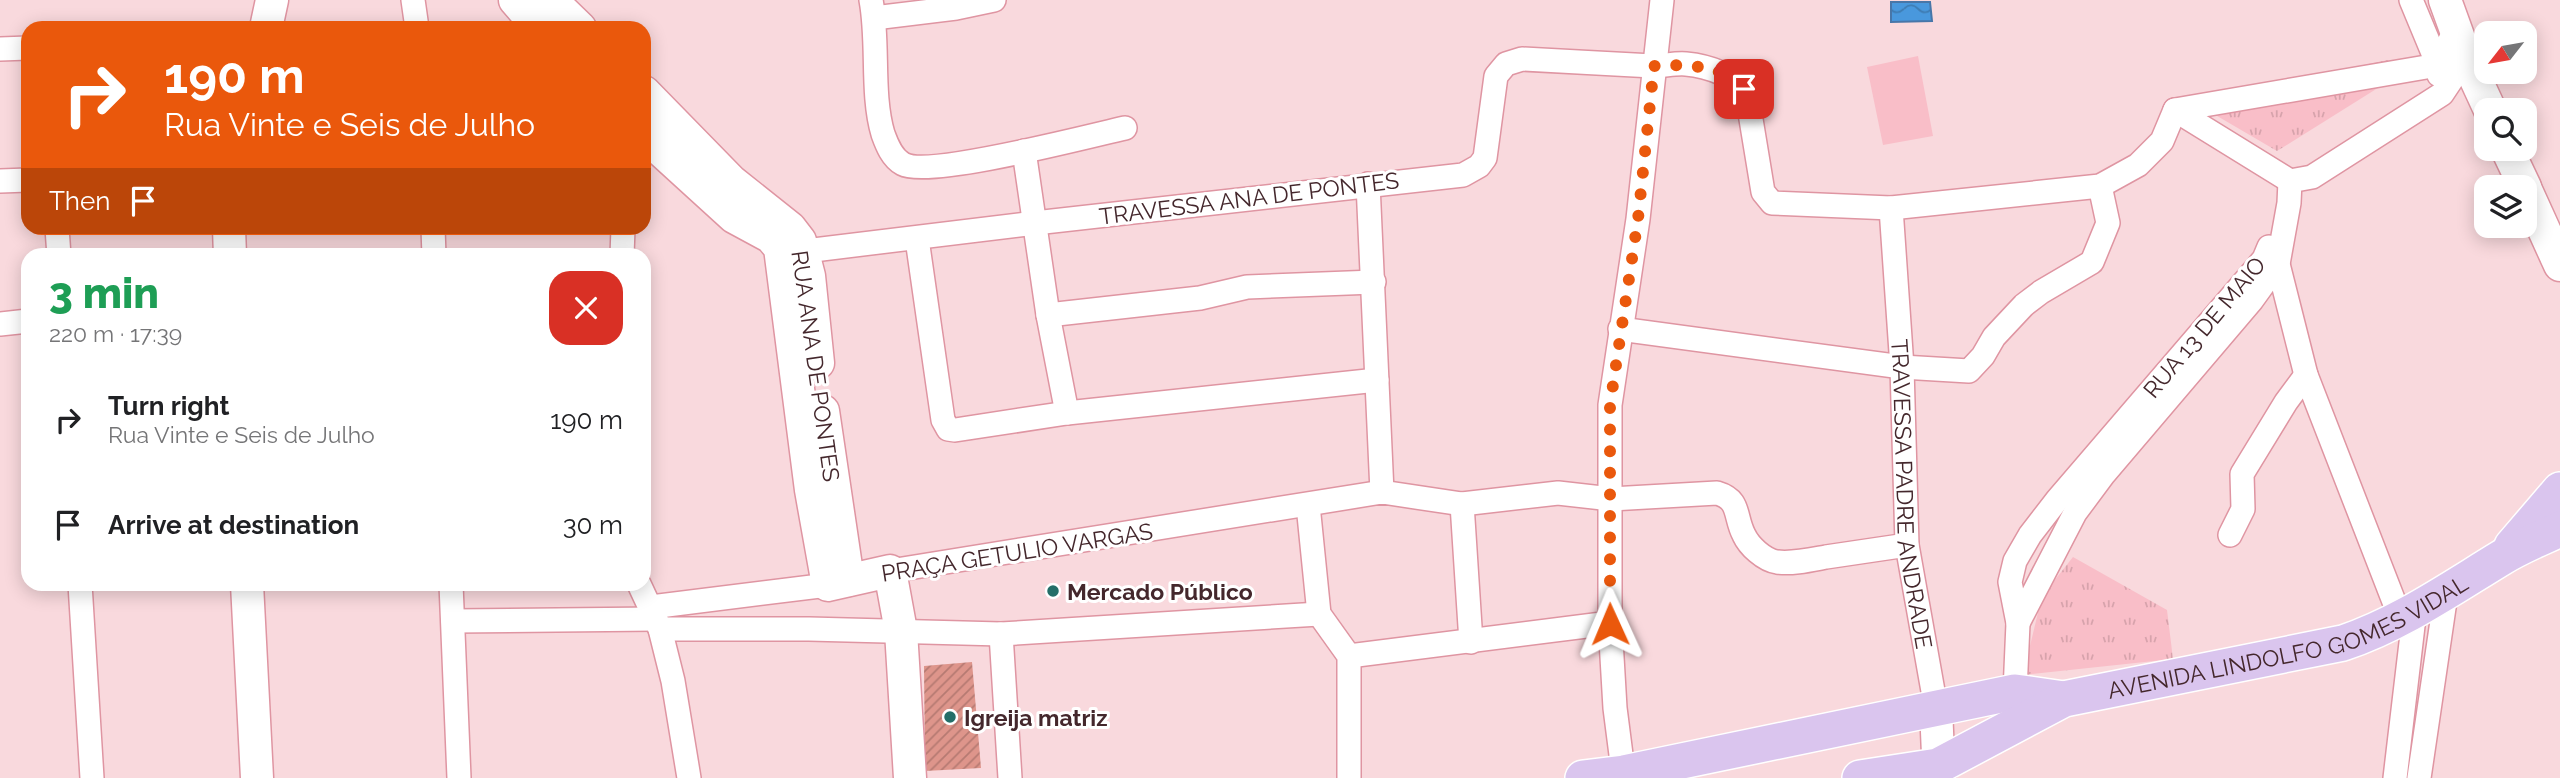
<!DOCTYPE html>
<meta charset="utf-8">
<style>
:root{--surface:#fff;--page:#f2f2f2;--text:#202124;--muted:#757577}
body{margin:0;font-family:Raleway,sans-serif;background:var(--page);color:var(--text);height:100vh;display:flex;flex-direction:column;font-size:26px;white-space:nowrap}
*{box-sizing:border-box;margin:0}
p{font-size:23px;color:var(--muted)}
.icon{flex:none;width:38px;height:38px;fill:none;stroke:currentColor;stroke-width:2;stroke-linecap:round;stroke-linejoin:round}
.map{position:relative;flex:1;overflow:hidden}
.side{position:absolute;left:21px;top:248px;width:630px;height:343px;display:flex;flex-direction:column;background:var(--surface);border-radius:21px;box-shadow:0 4px 18px #0003}
.side>*{flex:none}
.guide{position:absolute;left:21px;top:21px;width:630px;height:214px;border-radius:21px;box-shadow:0 4px 18px #0003;background:#ea580c;color:#fff;overflow:hidden}
.needle{width:46px;rotate:239deg}
.buttons{position:absolute;left:2474px;top:21px;display:grid;gap:14px}
.buttons a{display:grid;place-items:center;width:63px;height:63px;border-radius:14px;background:var(--surface);box-shadow:0 4px 18px #0003;font-size:35px}
.pin{position:absolute;display:grid;place-items:center;width:60px;height:60px;color:#fff;margin:-30px;border-radius:14px;box-shadow:0 4px 10px #0006}
.me{position:absolute;width:77px;margin:-38px;rotate:359deg;stroke-linejoin:round;filter:drop-shadow(0 0 5px #0008)}
.turn{display:flex;align-items:center;gap:24px;height:147px;padding:0 28px;font-size:32px}
.turn .icon{width:91px;height:91px;stroke-width:2.5}
.turn b{display:block;font-size:49px;line-height:60px}
.then{display:flex;align-items:center;height:66px;padding:0 28px;background:#0003;gap:14px;font-size:26px}
.round{display:grid;place-items:center;flex:none;width:74px;height:74px;border-radius:21px;background:var(--page)}
.headline{display:flex;align-items:center;justify-content:space-between;height:119px;padding:0 28px}
h1{font-size:42px;font-weight:800;line-height:52px;color:#1e9e55}
ul{padding:0;list-style:none}
li{display:flex;align-items:center;gap:21px;height:105px;padding:0 28px}
li div{flex:1}
li b{display:block;font-size:26px}
li em{font-style:normal}
.map>svg:first-child{display:block}
.park{fill:url(#park-tufts)}
.pitch{fill:#f9bec8}
.water{fill:url(#water-waves);stroke:#4876a8;stroke-width:2}
.building{fill:url(#building-hatch)}
.lines{fill:none;stroke-linecap:round;stroke-linejoin:round}
.street-casing{stroke:#df95a2;stroke-width:26}
.secondary-casing{stroke:#df95a2;stroke-width:35}
.primary-casing{stroke:#fff;stroke-width:38}
.street{stroke:#fff;stroke-width:23}
.secondary{stroke:#fff;stroke-width:32}
.primary{stroke:#dac5ee;stroke-width:35}
.route{stroke:#ea580c;stroke-width:12;stroke-dasharray:0 21.6}
.poi-dot{fill:#246e68;stroke:#fff;stroke-width:2.5}
.labels{text-anchor:middle;dominant-baseline:central;stroke-width:6;stroke-linejoin:round;paint-order:stroke}
.street-label{font-size:23px;fill:#44272c;stroke:#fff}
.poi-label{font-size:23px;font-weight:bold;fill:#44272c;stroke:#fff;text-anchor:start}
</style>
<div class="map">
<svg width="2560" height="778" viewBox="0 0 2560 778">
<defs>
<pattern id="park-tufts" width="24" height="20" patternUnits="userSpaceOnUse" patternTransform="scale(1.75)"><rect width="24" height="20" fill="#f9bec8"/><path d="M3 7l-1-3M5 7V3M7 7l1-3M15 17l-1-3M17 17v-4M19 17l1-3" fill="none" stroke="#d7a3ac"/></pattern>
<pattern id="water-waves" width="16" height="10" patternUnits="userSpaceOnUse" patternTransform="scale(1.75)"><rect width="16" height="10" fill="#4998dd"/><path d="M0 5q4-4 8 0t8 0" fill="none" stroke="#3e7cb3"/></pattern>
<pattern id="building-hatch" width="6" height="6" patternUnits="userSpaceOnUse" patternTransform="scale(1.75)"><rect width="6" height="6" fill="#de958b"/><path d="M-1 1l2-2M0 6l6-6M5 7l2-2" fill="none" stroke="#b67a72"/></pattern>
</defs>
<rect width="100%" height="100%" fill="#f9d9dd"/>
<!-- park -->
<g class="park">
<polygon points="2388,60 2397,76 2277,151 2212,113 2219,94"/>
<polygon points="2073,557 2167,610 2173,659 2023,675 2042,596"/>
</g>
<!-- pitch -->
<polygon class="pitch" points="1918,56 1933,136 1883,145 1867,67"/>
<!-- water -->
<polygon class="water" points="1891,2 1930,2 1932,21 1891,22"/>
<!-- building -->
<polygon class="building" points="972,662 981,768 925,771 924,666"/>
<g class="lines">
<defs>
<g id="street">
<polyline points="413,0 417,28"/>
<path d="M 871,0 C 879,42 871,94 883,134 C 887,145 892,158 903,164 C 929,178 1089,136 1125,128"/>
<polyline points="2411,0 2438,65 2439,75"/>
<polyline points="874,18 956,8 994,0"/>
<polyline points="0,49 28,48"/>
<polyline points="2175,110 2290,181"/>
<polyline points="1024,151 1048,315 1067,413"/>
<polyline points="0,181 28,180"/>
<polyline points="1368,184 1382,492"/>
<path id="s1" d="M 1891,208 L 1902,367 L 1907,545 L 1936,708"/>
<polyline points="57,228 59,256"/>
<polyline points="433,228 434,256"/>
<polyline points="917,239 943,420 948,429 955,430 1067,413 1377,380"/>
<path d="M 789,253 L 1035,223 L 1463,175 L 1479,166 L 1485,158 L 1496,76 L 1506,64 L 1522,59 C 1566,61 1609,64 1653,66 C 1664,66 1675,63 1686,64 C 1707,66 1737,75 1747,95 L 1763,192 L 1772,203 L 1891,208 L 2100,186 L 2138,165 L 2162,141 L 2175,110 L 2438,65 L 2455,30"/>
<polyline points="622,256 623,228"/>
<polyline points="2270,262 2278,264 2306,375 2400,617"/>
<polyline points="1048,315 1200,298 1247,287 1374,282"/>
<polyline points="0,324 28,321"/>
<polyline points="1620,329 1902,367 1969,371 1983,356 1994,337 2024,305 2041,292 2092,262 2108,223 2100,186"/>
<polyline points="1462,504 1471,642"/>
<polyline points="1308,505 1319,614 1349,656 1349,778"/>
<polyline points="2230,535 2243,509 2242,474 2286,402 2306,375"/>
<path d="M 890,571 L 1382,492 L 1462,504 L 1558,493 L 1611,499 L 1717,493 C 1741,500 1734,516 1744,535 C 1749,546 1764,560 1777,562 C 1793,564 1810,560 1826,557 C 1853,553 1880,549 1907,545"/>
<polyline points="80,584 92,778"/>
<polyline points="451,584 459,778"/>
<polyline points="639,584 660,629 673,681 689,778"/>
<polyline points="651,607 828,585"/>
<polyline points="453,621 656,619"/>
<polyline points="2018,623 2075,513 2104,474 2252,300 2278,264 2289,203 2290,181 2312,177 2442,94 2466,58"/>
<polyline points="660,629 809,629 1001,634 1319,614"/>
<polyline points="1001,634 1010,778"/>
<polyline points="1349,656 1610,623"/>
<polyline points="2015,692 2018,623 2010,582 2015,561 2030,535 2057,500 2264,259 2269,247"/>
<polyline points="1624,778 1615,708 1610,623 1610,405 1638,219 1662,0"/>
<polyline points="2395,778 2415,609"/>
<polyline points="2419,778 2446,594"/>
</g>
<g id="secondary">
<polyline points="515,0 539,28"/>
<polyline points="551,0 580,28"/>
<polyline points="2445,0 2466,58 2490,110"/>
<polyline points="266,28 272,0"/>
<polyline points="644,92 731,181 790,228 800,241 809,276 818,363"/>
<polyline points="644,135 734,217 771,237 780,248 811,490 828,585 890,571 901,631 910,778"/>
<polyline points="2507,149 2525,187"/>
<polyline points="2525,188 2560,265"/>
<polyline points="229,228 230,256"/>
<polyline points="823,411 848,580"/>
<polyline points="247,584 257,778"/>
<polyline points="1936,708 1939,778"/>
</g>
<g id="primary">
<polyline points="2512,546 2560,490"/>
<polyline points="1583,778 1624,773 2015,692 2064,699"/>
<path id="s2" d="M 1860,778 L 1938,766 L 2064,699 L 2343,643 C 2400,624 2450,589 2501,558 C 2520,546 2541,538 2560,529"/>
</g>
</defs>
<!-- street casing -->
<use href="#street" class="street-casing"/>
<!-- secondary casing -->
<use href="#secondary" class="secondary-casing"/>
<!-- primary casing -->
<use href="#primary" class="primary-casing"/>
<!-- street -->
<use href="#street" class="street"/>
<!-- secondary -->
<use href="#secondary" class="secondary"/>
<!-- primary -->
<use href="#primary" class="primary"/>
</g>
<g class="lines">
<!-- route -->
<path class="route" d="M 1610,624 L 1610,405 L 1638,219 L 1654,66 C 1684,64 1722,64 1744,89"/>
</g>
<!-- markers -->
<g class="poi-dot">
<circle cx="1053" cy="591" r="7"/>
<circle cx="950" cy="717" r="7"/>
</g>
<g class="labels">
<!-- street labels -->
<g class="street-label">
<text transform="translate(1249 198) rotate(-7)">TRAVESSA ANA DE PONTES</text>
<text transform="translate(2204 327) rotate(-50)">RUA 13 DE MAIO</text>
<text transform="translate(816 366) rotate(82)">RUA ANA DE PONTES</text>
<text stroke="none"><textPath href="#s1" startOffset="287">TRAVESSA PADRE ANDRADE</textPath></text>
<text transform="translate(1017 552) rotate(-9)">PRAÇA GETULIO VARGAS</text>
<text stroke="none"><textPath href="#s2" startOffset="455">AVENIDA LINDOLFO GOMES VIDAL</textPath></text>
</g>
<!-- poi labels -->
<g class="poi-label">
<text x="1067" y="591">Mercado Público</text>
<text x="964" y="717">Igreija matriz</text>
</g>
</g>
</svg>
<div class="buttons">
<a><svg class="needle" viewBox="-14 -14 28 28"><path d="M0-13l5 13h-10z" fill="#e53935"/><path d="M0 13l5-13h-10z" fill="#757577"/></svg></a>
<a><svg class="icon" aria-label="search" viewBox="0 0 24 24"><circle cx="10" cy="10" r="6"/><path d="M15 15l6 6"/></svg></a>
<a><svg class="icon" aria-label="layers" viewBox="0 0 24 24"><path d="M12 4l9 5-9 5-9-5zM3 14l9 5 9-5"/></svg></a>
</div>
<div class="pin" style="left:1744px;top:89px;background:#d93025"><svg class="icon" aria-label="arrive" viewBox="0 0 24 24"><path d="M6 21V4h12l-3 4 3 4H6"/></svg></div>
<svg class="me" style="left:1610px;top:624px" viewBox="-20 -20 40 40"><path d="M0-17L14 15 0 8-14 15z" fill="#ea580c" stroke="#fff" stroke-width="4"/></svg>
<div class="guide">
<div class="turn"><svg class="icon" aria-label="right" viewBox="0 0 24 24"><path d="M7 20v-9h11M14 6l5 5-5 5"/></svg><div><b>190 m</b>Rua Vinte e Seis de Julho</div></div>
<div class="then">Then<svg class="icon" aria-label="arrive" viewBox="0 0 24 24"><path d="M6 21V4h12l-3 4 3 4H6"/></svg></div>
</div>
<section class="side">
<div class="headline"><div><h1>3 min</h1><p>220 m · 17:39</p></div><a class="round" style="background:#d93025;color:#fff"><svg class="icon" aria-label="close" viewBox="0 0 24 24"><path d="M6 6l12 12M18 6L6 18"/></svg></a></div>
<ul>
<li><svg class="icon" aria-label="right" viewBox="0 0 24 24"><path d="M7 20v-9h11M14 6l5 5-5 5"/></svg><div><b>Turn right</b><p>Rua Vinte e Seis de Julho</p></div><em>190 m</em></li>
<li><svg class="icon" aria-label="arrive" viewBox="0 0 24 24"><path d="M6 21V4h12l-3 4 3 4H6"/></svg><div><b>Arrive at destination</b></div><em>30 m</em></li>
</ul>
</section>
</div>
